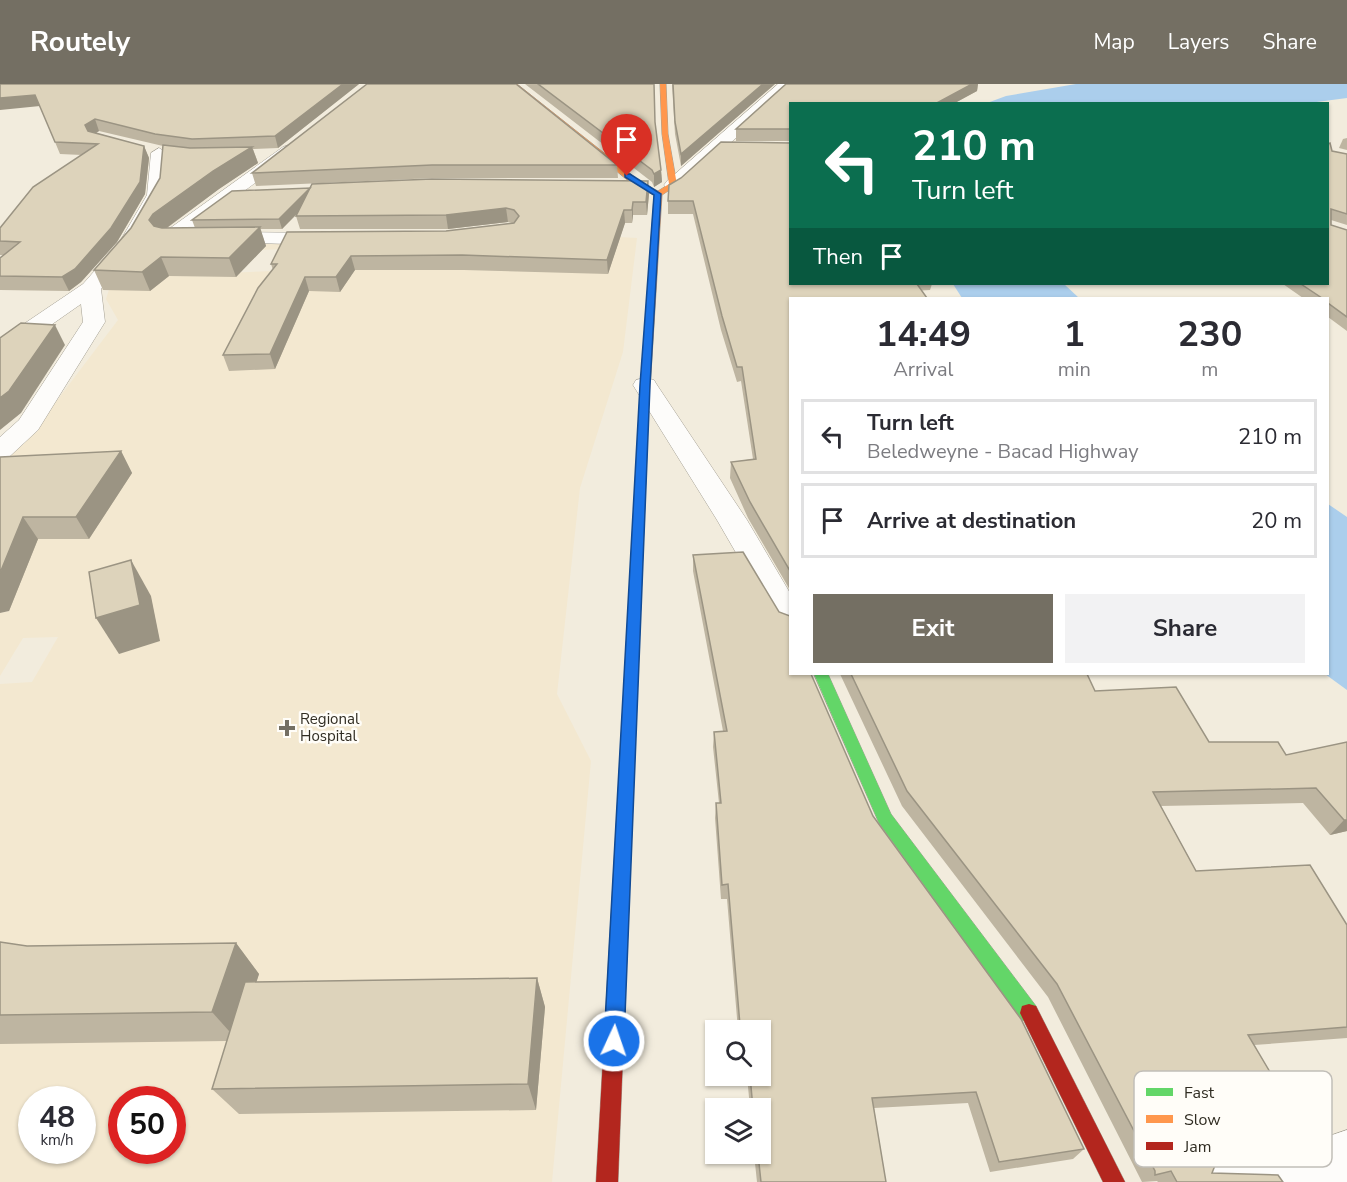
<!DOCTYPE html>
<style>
:root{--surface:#fff;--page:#f2f2f3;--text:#2b2b33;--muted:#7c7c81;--line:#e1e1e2;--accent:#746f63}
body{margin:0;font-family:"Nunito Sans",sans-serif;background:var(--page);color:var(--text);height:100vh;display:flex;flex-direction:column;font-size:22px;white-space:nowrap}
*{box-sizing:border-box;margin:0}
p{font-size:20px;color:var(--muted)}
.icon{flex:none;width:33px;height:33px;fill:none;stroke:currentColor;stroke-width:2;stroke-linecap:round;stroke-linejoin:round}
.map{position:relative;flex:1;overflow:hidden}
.details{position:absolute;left:789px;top:213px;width:540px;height:378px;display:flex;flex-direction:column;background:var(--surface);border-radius:0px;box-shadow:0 2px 4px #0004}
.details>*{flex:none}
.hud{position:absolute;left:789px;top:18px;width:540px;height:183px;border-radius:0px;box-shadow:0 2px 4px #0004;background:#0b6e4f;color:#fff;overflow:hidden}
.buttons{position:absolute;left:705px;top:936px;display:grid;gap:12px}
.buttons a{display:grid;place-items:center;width:66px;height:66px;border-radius:0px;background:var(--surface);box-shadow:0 2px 4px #0004;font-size:30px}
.speed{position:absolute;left:18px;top:1002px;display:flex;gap:12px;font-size:30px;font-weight:700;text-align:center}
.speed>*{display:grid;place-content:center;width:78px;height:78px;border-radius:50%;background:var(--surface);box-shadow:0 2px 4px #0004;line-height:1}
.speed small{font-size:15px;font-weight:400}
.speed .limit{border:9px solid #d22;background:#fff;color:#111}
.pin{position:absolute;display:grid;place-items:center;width:51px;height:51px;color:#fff;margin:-62px -26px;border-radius:50% 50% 50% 0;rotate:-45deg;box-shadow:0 0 6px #0007}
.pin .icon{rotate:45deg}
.me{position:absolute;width:66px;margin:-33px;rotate:3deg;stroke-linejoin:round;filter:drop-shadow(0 0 4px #0008)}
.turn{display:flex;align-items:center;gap:21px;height:126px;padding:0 24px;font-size:27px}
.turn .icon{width:78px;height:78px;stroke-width:2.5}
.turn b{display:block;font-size:42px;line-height:51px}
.then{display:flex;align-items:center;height:57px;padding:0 24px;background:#0003;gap:12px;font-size:22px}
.eta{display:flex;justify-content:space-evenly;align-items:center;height:102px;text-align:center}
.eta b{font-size:36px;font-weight:700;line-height:42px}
.button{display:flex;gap:12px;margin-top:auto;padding:12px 24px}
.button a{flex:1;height:69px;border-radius:0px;background:var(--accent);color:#fff;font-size:24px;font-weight:700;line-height:69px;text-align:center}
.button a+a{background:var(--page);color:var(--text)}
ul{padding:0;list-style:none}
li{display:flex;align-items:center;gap:18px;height:75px;margin:0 12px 9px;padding:0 12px;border:3px solid var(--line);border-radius:0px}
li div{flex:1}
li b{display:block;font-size:22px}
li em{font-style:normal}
header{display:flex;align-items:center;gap:36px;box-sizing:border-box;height:84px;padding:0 30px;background:var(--accent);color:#fff}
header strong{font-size:28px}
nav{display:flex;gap:33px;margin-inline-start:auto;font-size:21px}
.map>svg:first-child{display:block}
.built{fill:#f3e8d0;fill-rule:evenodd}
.water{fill:#abceec}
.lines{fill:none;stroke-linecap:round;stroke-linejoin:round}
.street-casing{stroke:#a4a094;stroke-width:1}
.fast-casing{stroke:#a4a094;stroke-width:1}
.slow-casing{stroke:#a4a094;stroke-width:1}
.jam-casing{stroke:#a4a094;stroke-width:1}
.street{fill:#fdfcfa;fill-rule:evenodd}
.fast{fill:#63d668;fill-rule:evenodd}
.slow{fill:#ff974d;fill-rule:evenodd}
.jam{fill:#b3261e;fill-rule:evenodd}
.wall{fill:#beb5a1}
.shaded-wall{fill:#9b9483}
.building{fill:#ddd3bb;stroke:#9b9483;stroke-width:1.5}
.route{fill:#1a73e8;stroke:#114b97;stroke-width:1.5}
.poi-dot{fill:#746f63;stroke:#fffdf8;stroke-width:2}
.labels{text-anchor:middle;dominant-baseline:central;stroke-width:5;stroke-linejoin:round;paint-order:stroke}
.poi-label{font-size:15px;fill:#302c22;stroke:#fffdf8;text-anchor:start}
.key{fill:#fffdf8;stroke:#c1beb8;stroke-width:1.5}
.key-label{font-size:16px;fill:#302c22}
</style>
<header>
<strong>Routely</strong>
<nav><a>Map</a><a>Layers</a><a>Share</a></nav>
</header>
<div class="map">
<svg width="1347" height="1098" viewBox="0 0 1347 1098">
<rect width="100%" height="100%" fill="#f2ecdd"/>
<!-- built -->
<path class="built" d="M 583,151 L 637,154 L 623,268 L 580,404 L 557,610 L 591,677 L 552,1098 L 0,1098 L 0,600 L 32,598 L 58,553 L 23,554 L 0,592 L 0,529 L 9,527 L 0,373 L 36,344 L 118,236 L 106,215 L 114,190 L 167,157 ZM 284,165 L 273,187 L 226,189 L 238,167 ZM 32,1016 L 82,1016 L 82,1066 L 32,1066 ZM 122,1016 L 172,1016 L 172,1066 L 122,1066 Z"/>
<!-- water -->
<g class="water">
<polygon points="1076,0 1347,0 1347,14 1309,19 987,19 1006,12"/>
<polygon points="953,200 1064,200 1079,214 962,214"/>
<polygon points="1328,420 1347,433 1347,606 1325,590 1328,590"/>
</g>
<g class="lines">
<defs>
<g id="street">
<polygon points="778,0 795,0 782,9 766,27 679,105 667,105 664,101 667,97"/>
<polygon points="289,61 295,63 297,66 295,69 176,158 162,158 159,154 162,150 283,63"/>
<polygon points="159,64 167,69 165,111 137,162 101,205 105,238 38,346 9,373 0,375 0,353 19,336 83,238 81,220 8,271 0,273 0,256 83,200 119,159 147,111 151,69"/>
<polygon points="219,148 330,149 337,151 340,155 337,159 330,161 212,158 209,154 212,150"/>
<polygon points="645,294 654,296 657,301 747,436 790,509 790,546 779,543 717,436 633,301 636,296"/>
<polygon points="1347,1046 1347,1098 1199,1098 1207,1080 1225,1072 1288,1066"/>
</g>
<g id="fast">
<polygon points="642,366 647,369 636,638 634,642 629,644 624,642 622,638 637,369"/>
<polygon points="814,590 828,590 891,730 1036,922 1038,929 1036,936 1029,938 1022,936 879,739"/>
</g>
<polygon id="slow" points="510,0 517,0 642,99 658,107 669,100 662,50 660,0 666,0 668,50 677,101 662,111 646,371 638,371 637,369 654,111 636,103"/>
<g id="jam">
<polygon points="629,632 634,634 636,638 618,1098 596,1098 622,638 624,634"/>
<polygon points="1029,920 1036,922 1125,1098 1103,1098 1020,929 1022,922"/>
</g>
</defs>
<!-- street casing -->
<use href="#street" class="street-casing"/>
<!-- fast casing -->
<use href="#fast" class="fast-casing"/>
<!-- slow casing -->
<use href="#slow" class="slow-casing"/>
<!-- jam casing -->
<use href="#jam" class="jam-casing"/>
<!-- street -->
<use href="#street" class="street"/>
<!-- fast -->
<use href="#fast" class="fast"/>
<!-- slow -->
<use href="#slow" class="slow"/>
<!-- jam -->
<use href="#jam" class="jam"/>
</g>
<!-- wall -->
<g class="wall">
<polygon points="0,0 359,0 278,64 253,65 258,79 219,105 167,144 195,144 192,136 648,97 649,110 647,131 633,131 632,139 625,139 608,190 464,186 355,186 340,208 309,207 275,285 229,287 223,271 273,186 271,180 446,147 512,139 508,138 448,145 300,145 296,132 297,130 282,145 260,145 266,162 236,193 169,192 150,207 103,206 94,186 131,144 160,94 163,62 99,47 96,49 144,62 149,74 145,110 117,158 81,198 69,207 0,206 0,174 4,171 0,171 0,144 82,71 60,70 40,22"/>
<polygon points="367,0 617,81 618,94 434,94 256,102 252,89"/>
<polygon points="525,0 654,0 655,39 661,86 662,98 654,103 652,98"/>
<polygon points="672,0 775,0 681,82 675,50"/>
<polygon points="786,0 978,0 977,7 953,20 790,20 790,57 736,57 736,45"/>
<polygon points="1347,54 1347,66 1339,64 1343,55"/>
<polygon points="790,59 790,200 932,200 930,206 790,214 790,506 748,434 730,394 731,378 753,375 741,297 737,298 721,246 693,130 668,130 668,117"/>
<polygon points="1332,67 1347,70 1347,141 1331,136 1331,141 1347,146 1347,247 1328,233 1328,214 1303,214 1283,200 1328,200"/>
<polygon points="121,367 132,389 89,455 38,455 9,527 0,373"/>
<polygon points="693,471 779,528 790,590 873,732 1084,1065 1073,1075 990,1088 968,1019 874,1024 886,1098 757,1098 754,1070 760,1070 760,1024 750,1024 747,992 760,992 760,946 738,946 727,815 721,815 715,734 716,719 719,719 713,663 714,648 723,647 693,487"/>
<polygon points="840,590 1087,590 1095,607 1209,658 1286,671 1347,658 1347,747 1330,751 1303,719 1161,722 1196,787 1347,841 1347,954 1254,961 1308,1052 1291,1063 1224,1070 1218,1073 1212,1089 1283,1098 1158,1098 1157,1097 1142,1098 1048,913 902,722"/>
<polygon points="0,858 27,862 236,859 259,890 256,898 537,894 545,923 536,1026 239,1030 212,1005 227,957 0,960"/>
</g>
<!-- shaded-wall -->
<g class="shaded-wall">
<polygon points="343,0 359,0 278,64 275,52"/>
<polygon points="763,0 775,0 681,82 681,70"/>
<polygon points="972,0 978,0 977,7 953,20 935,20"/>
<polygon points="35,11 40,22 0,26 0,14"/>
<polygon points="95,35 99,47 90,53 85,41"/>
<polygon points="144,62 149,74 145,110 117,158 81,198 69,207 62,193"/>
<polygon points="252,63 258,79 219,105 161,148 157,154 149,136 153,130 213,87"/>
<polygon points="661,86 662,98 654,103 654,90"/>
<polygon points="648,97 649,110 647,131 646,118"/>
<polygon points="310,104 312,114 282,145 279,135"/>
<polygon points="633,118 633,131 632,139 632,126"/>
<polygon points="506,124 508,138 448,145 446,131"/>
<polygon points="624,126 625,139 608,190 607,176"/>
<polygon points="260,143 266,162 236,193 229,174"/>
<polygon points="351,172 355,186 340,208 336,193"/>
<polygon points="161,173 169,192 150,207 142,188"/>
<polygon points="305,193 309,207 275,285 270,270"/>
<polygon points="55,241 65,261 21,329 0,346 0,314"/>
<polygon points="121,367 132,389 89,455 76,433"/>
<polygon points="23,433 38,455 9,527 0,529 0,489"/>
<polygon points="131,476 151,512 160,557 119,570 96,534"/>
<polygon points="1344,736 1347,736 1347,747 1330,751"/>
<polygon points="236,859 259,890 238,957 212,928"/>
<polygon points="537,894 545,923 536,1026 528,1000"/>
<polygon points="1239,1060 1224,1070 1205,1079 1220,1069"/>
</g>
<!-- building -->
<g class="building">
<polygon points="0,0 343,0 275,52 192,55 155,50 95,35 85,41 88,47 144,62 140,98 111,144 75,185 62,193 0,192 0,174 20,158 0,157 0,144 33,103 98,60 55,58 35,11 0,14"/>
<polygon points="367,0 516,0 617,81 432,81 252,89"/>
<polygon points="538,0 654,0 655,38 661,86 654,90 652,86"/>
<polygon points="673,0 763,0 681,70 675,38"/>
<polygon points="786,0 972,0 935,20 790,20 790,45 736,45"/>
<polygon points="721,58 790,59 790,200 917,200 927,214 790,214 790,487 750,418 731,378 756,375 742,283 737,283 722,232 693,117 668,117 669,101 681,94"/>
<polygon points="1330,59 1332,67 1347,70 1347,130 1331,125 1331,141 1347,146 1347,233 1328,219 1328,214 1322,214 1301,200 1328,200 1328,60"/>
<polygon points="163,61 190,64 252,63 213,87 153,130 149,136 154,142 162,144 260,143 229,174 161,173 142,188 94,186 131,144 160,94"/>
<polygon points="432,95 648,97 646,118 633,118 632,126 624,126 607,176 462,171 351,172 336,193 305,193 270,270 223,271 258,204 277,180 271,180 287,148 446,147 514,139 519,132 514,126 506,124 446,131 296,132 312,100"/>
<polygon points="310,104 279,135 192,136 232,107"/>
<polygon points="21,239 55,241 9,307 0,314 0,254"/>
<polygon points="121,367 76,433 23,433 0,489 0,373"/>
<polygon points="743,468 779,528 790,532 790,590 811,590 873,732 1021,935 1084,1065 999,1078 976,1008 872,1014 886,1098 761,1098 758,1070 760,1070 760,1024 753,1024 750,992 760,992 760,946 745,946 744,941 740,941 728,800 722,801 716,719 721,719 714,648 727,647 693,471"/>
<polygon points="131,476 140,521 96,534 89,488"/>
<polygon points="851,590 1087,590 1095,607 1176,603 1209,658 1278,658 1286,671 1347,658 1347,736 1344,736 1316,704 1153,708 1196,787 1310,781 1347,841 1347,943 1248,951 1308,1052 1239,1060 1220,1069 1212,1089 1278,1091 1283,1098 1177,1098 1171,1087 1155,1091 1155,1087 1057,900 907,707"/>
<polygon points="0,858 27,862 236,859 212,928 0,931"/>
<polygon points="537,894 528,1000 212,1005 245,898"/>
</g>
<!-- route -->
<polygon class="route" points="625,90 630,90 661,110 650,301 624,957 621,964 614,967 607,964 604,957 640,301 654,111 625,93"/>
<!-- markers -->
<path class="poi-dot" d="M284 635h6v6h6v6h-6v6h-6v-6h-6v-6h6z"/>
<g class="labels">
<!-- poi labels -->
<g class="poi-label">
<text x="300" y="635">Regional<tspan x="300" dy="17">Hospital</tspan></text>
</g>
</g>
<!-- legend -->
<rect x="1134" y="987" width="198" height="96" rx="9" class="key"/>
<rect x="1146" y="1004" width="27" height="8" fill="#63d668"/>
<rect x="1146" y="1031" width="27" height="8" fill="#ff974d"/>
<rect x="1146" y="1058" width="27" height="8" fill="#b3261e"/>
<g class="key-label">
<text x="1184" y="1014">Fast</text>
<text x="1184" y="1041">Slow</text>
<text x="1184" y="1068">Jam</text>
</g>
</svg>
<div class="buttons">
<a><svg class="icon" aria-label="search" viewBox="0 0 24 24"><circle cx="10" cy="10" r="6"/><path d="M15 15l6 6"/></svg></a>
<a><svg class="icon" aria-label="layers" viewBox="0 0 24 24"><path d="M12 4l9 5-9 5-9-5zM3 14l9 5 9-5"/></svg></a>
</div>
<div class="speed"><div>48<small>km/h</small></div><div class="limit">50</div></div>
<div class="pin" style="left:627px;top:92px;background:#d93025"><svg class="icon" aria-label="arrive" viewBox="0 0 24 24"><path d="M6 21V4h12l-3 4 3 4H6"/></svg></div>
<svg class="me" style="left:614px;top:957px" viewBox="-20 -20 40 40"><circle r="17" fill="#1a73e8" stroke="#fff" stroke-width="3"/><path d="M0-11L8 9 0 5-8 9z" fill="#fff"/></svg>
<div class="hud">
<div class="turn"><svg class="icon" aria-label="left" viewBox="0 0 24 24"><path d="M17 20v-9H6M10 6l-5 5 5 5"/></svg><div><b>210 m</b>Turn left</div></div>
<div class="then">Then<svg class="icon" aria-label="arrive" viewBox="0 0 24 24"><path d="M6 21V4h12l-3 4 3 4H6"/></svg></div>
</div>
<section class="details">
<div class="eta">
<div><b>14:49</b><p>Arrival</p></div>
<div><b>1</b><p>min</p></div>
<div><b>230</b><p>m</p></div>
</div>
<ul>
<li><svg class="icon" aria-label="left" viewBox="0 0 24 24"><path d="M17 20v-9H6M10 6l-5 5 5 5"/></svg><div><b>Turn left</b><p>Beledweyne - Bacad Highway</p></div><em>210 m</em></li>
<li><svg class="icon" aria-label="arrive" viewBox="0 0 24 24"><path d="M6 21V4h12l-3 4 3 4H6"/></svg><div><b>Arrive at destination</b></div><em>20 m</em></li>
</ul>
<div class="button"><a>Exit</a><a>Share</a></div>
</section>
</div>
